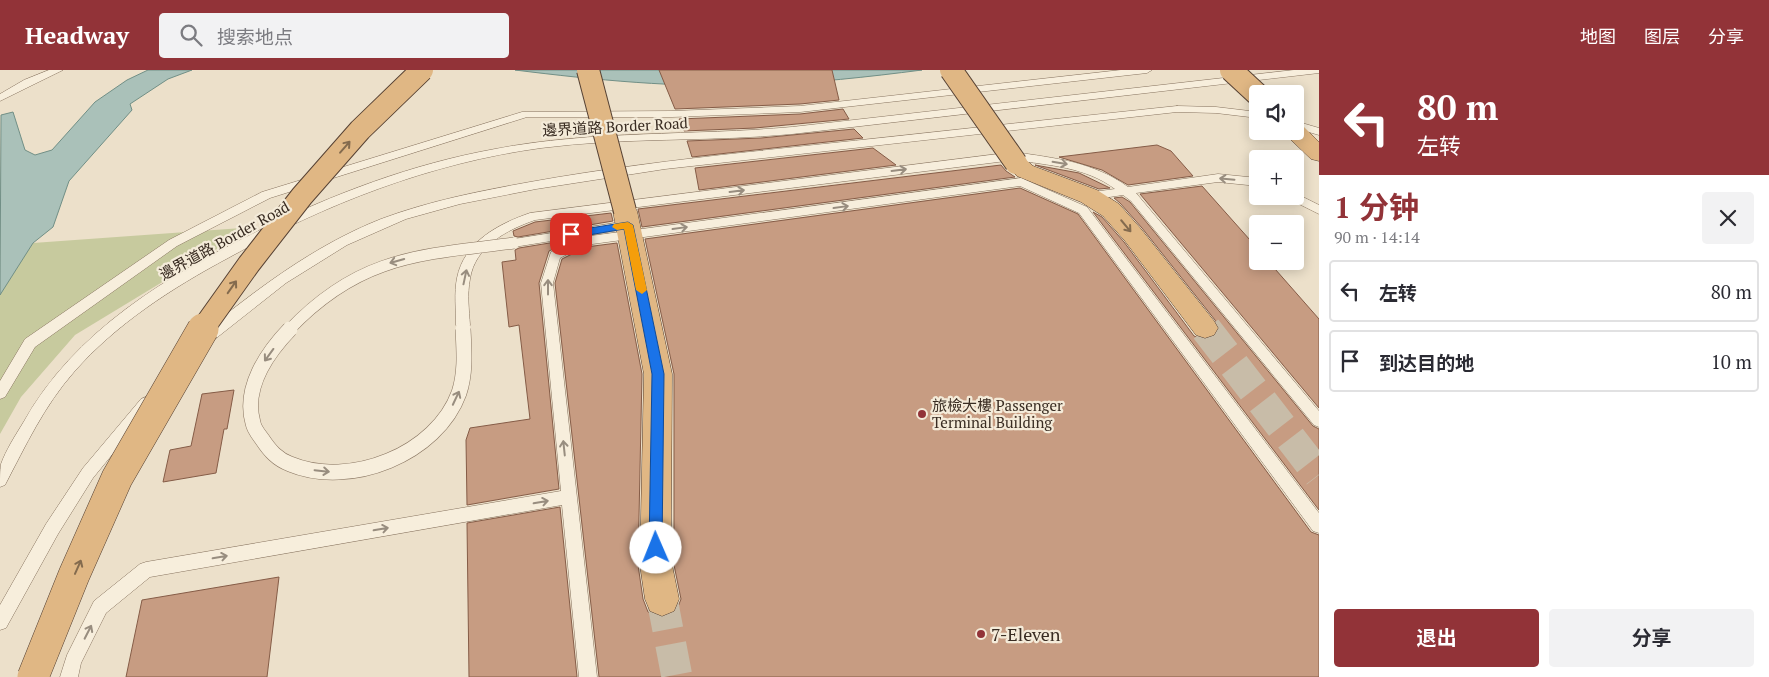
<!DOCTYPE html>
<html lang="zh">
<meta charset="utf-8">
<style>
:root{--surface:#fff;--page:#f2f2f3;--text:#2b2b33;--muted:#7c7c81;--line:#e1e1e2;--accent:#923338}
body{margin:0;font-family:"PT Serif","Noto Sans SC",serif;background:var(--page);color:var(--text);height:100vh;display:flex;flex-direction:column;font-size:19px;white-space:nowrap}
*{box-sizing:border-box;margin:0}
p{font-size:16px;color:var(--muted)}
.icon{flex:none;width:28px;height:28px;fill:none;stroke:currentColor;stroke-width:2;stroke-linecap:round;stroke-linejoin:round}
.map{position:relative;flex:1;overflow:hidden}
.side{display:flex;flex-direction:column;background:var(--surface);width:450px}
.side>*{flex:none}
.banner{background:#923338;color:#fff;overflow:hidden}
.fabs{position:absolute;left:1249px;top:15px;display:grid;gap:10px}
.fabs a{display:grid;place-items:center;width:55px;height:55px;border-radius:5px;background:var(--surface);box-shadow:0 2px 12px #0003;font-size:25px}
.pin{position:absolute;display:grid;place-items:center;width:42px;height:42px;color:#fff;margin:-21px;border-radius:10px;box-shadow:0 2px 8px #0006}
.me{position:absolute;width:55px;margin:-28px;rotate:359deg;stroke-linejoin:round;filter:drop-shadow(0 0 4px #0008)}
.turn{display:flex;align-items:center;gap:18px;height:105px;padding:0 15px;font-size:22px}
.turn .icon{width:65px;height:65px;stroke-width:2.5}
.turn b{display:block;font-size:35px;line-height:42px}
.round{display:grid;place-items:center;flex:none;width:52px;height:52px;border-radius:5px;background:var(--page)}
.head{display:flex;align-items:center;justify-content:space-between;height:85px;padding:0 15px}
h1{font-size:30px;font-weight:700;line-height:38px;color:var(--accent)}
.action{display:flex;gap:10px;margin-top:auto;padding:10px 15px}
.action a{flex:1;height:58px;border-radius:5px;background:var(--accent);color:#fff;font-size:20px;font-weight:700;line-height:58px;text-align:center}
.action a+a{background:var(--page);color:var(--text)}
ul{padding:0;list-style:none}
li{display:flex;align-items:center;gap:15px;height:62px;margin:0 10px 8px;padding:0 5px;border:2px solid var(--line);border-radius:5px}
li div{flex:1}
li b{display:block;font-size:19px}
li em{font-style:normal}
header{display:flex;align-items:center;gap:30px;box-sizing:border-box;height:70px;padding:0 25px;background:var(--accent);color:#fff}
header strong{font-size:24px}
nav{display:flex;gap:28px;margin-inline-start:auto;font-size:18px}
.search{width:350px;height:45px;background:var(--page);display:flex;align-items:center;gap:12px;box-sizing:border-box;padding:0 18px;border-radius:5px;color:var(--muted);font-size:19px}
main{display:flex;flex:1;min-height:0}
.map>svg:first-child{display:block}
.green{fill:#c7ca9e}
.water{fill:#aac1b9;stroke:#718f86}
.building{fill:#c79c82;stroke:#855c47}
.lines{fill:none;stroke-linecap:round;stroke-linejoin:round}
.trunk-tunnel-far1{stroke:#c8bca8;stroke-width:22;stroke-dasharray:22 11;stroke-linecap:butt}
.trunk-tunnel{stroke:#c8bca8;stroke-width:31;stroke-dasharray:31 15;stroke-linecap:butt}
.service-casing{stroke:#87735f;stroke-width:1}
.trunk-casing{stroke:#564133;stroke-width:1}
.service{fill:#f7eedc;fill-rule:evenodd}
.trunk{fill:#e0b784;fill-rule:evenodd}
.service-bridge-far1-casing{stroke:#87735f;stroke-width:12;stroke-linecap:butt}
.service-bridge-casing{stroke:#87735f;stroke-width:16;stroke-linecap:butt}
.trunk-bridge-far1-casing{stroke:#564133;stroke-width:24;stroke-linecap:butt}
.trunk-bridge-casing{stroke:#564133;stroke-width:32;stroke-linecap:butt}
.service-bridge-far1{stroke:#f7eedc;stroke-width:11}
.service-bridge{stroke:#f7eedc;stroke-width:15}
.trunk-bridge-far1{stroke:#e0b784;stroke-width:22}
.trunk-bridge{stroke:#e0b784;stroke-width:31}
.oneway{stroke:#846b4e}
.oneway2{stroke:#988d7f}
.route{fill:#1a73e8;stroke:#114b97}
.slow{fill:#f59e0b}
.poi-dot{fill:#923338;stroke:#f4ebd9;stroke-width:2}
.labels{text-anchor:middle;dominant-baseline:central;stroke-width:4.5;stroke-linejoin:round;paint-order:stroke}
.street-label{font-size:15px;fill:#392c22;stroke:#f4ebd9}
.poi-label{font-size:15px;fill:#392c22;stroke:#f4ebd9;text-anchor:start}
.near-poi-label{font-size:18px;fill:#392c22;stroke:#f4ebd9;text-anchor:start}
</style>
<header>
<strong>Headway</strong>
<div class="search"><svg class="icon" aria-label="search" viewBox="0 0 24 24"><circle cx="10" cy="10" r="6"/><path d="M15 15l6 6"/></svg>搜索地点</div>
<nav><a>地图</a><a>图层</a><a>分享</a></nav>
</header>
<main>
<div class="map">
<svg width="1319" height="607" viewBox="0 0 1319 607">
<rect width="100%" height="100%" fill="#ece0ca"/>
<!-- green -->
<polygon class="green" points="256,157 220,177 75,265 21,327 0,364 0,221 33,173"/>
<!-- water -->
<g class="water">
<polygon points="148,0 192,0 168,9 130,34 132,40 69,111 53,157 33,173 0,225 1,45 13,42 25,80 35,85 52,80 95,32 127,10"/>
<path d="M 515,0 L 922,0 C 868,7 813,13 758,15 C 677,18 595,10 515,0 Z"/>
</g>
<!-- building -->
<g class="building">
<polygon points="659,0 832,0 839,30 800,34 675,39"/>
<polygon points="843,39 849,49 755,58 684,61 679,49 800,44"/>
<polygon points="854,59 863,68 692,87 687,71 761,68"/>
<polygon points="1157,75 1171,81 1193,106 1128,115 1102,100 1059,87"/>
<polygon points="873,78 896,95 699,120 695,98"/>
<polygon points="1001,95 1006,101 1015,107 642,157 638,139"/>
<polygon points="1035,95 1079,103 1110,118 1099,119"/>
<polygon points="1202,116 1258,179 1258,191 1268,191 1319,249 1319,338 1140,124"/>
<polygon points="1020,118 1078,144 1311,462 1319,465 1319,607 599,607 555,213 562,189 586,177 617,173 642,304 638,495 643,529 648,542 663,548 676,542 681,529 674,495 674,304 645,169"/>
<polygon points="1122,127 1130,132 1313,356 1319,359 1319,440 1093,142 1102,147 1124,172 1194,266 1204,270 1215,267 1220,259 1215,250 1142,158 1120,133 1114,128"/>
<polygon points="611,143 613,151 518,167 514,166 513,161 535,152"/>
<polygon points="574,169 549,181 539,213 559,419 467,435 466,370 470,358 530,349 519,255 509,257 502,192 516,190 515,180 519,178"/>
<polygon points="234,320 227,359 224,359 216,403 163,412 170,380 191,376 202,324"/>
<polygon points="560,437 577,607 469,607 467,453"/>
<polygon points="279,507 267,607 126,607 142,530"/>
</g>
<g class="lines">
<!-- trunk-tunnel-far1 -->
<polyline class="trunk-tunnel-far1" points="1205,258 1207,260"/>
<!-- trunk-tunnel -->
<g class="trunk-tunnel">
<polyline points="1206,259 1319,405"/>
<polyline points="662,529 677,607"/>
</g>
<defs>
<g id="service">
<polygon points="49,0 63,0 0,31 0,24 24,10"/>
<polygon points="1121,0 1152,0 1147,3 800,42 672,47 527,47 270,128 177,176 35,277 5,327 0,329 0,311 25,269 169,170 262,122 522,42 672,41 800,36"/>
<path d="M 1294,0 L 1319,0 L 1319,3 L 792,64 C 709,72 624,67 541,78 C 430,93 326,134 228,188 C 172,218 116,254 74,302 C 44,336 26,375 5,415 L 0,417 C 0,410 0,400 1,394 C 6,380 15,366 23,353 C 74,261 167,206 258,161 C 333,124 412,94 495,79 C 593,60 693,66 792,57 Z"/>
<path d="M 1177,36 L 1216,37 L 1258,42 L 1258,48 L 1216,43 L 1177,42 L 665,99 L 536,119 L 460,134 L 406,149 L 347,175 L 286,213 L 210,273 L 205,274 L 200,273 L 198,269 L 200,265 C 256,220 313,176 381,149 C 429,131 480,121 530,112 C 602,99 675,90 749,82 C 891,67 1034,51 1177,36 Z"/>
<polygon points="1295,51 1319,58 1319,65 1295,58"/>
<path d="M 1014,82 C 1054,88 1094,92 1128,117 L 1218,104 L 1258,108 L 1258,116 L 1218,112 L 1136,123 L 1319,341 L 1319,357 L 1314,355 L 1131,131 L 1123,125 L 1089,130 L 1085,129 L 1083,126 L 1085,123 L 1115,119 C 1086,97 1048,95 1014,90 L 535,150 C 507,160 475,176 470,209 C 467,224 469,240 470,255 L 468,259 L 463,260 L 458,259 L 456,255 C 456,239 454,223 457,208 C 464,172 498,154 530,143 Z"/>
<polygon points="1021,108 1087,137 1319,443 1319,463 1313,461 1079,143 1020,116 585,175 560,188 553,213 597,607 579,607 562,435 150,507 106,543 81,593 78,607 60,607 67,585 94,531 140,494 146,492 561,421 541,213 551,182 583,167"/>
<polygon points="1295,123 1319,135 1319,144 1289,129 1287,126 1295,126"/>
<polygon points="628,151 632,152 634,155 632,158 514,177 508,173 514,169"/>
<polygon points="146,327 151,329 153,333 151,337 93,408 58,464 6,558 0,560 0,535 46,454 83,398 141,329"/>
</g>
<g id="trunk">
<polygon points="1295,54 1303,56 1319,72 1319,91 1311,89 1287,66 1285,61 1295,61"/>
<polygon points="1016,86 1024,88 1033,96 1097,120 1119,134 1141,159 1214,251 1218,258 1214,265 1205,268 1196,265 1125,171 1103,146 1081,132 1017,106 1005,93 1008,88"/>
<polygon points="625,133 633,135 637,141 672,304 671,461 672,495 679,529 674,541 662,546 650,541 645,529 640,495 644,304 613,141 617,135"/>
</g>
</defs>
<!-- service casing -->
<use href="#service" class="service-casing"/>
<!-- trunk casing -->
<use href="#trunk" class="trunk-casing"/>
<!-- service -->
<use href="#service" class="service"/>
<!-- trunk -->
<use href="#trunk" class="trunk"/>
<defs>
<g id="service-bridge-far1">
<polyline points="463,255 463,260"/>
<path d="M 289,260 C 359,186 419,185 514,173"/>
</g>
<path id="service-bridge" d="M 290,259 C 267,283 243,318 253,353 C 254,359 259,365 262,369 C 270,381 277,389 290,394 C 350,419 437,384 459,323 C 466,302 464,280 463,259"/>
<g id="trunk-bridge-far1">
<polyline points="588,0 625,141"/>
<polyline points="951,0 1016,93"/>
<polyline points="1231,0 1258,25"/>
<polyline points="202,260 249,194 302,126 360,60 422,0"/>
</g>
<polyline id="trunk-bridge" points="33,607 74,505 117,408 203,259"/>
</defs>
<!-- service-bridge-far1 casing -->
<use href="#service-bridge-far1" class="service-bridge-far1-casing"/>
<!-- service-bridge casing -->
<use href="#service-bridge" class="service-bridge-casing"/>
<!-- trunk-bridge-far1 casing -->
<use href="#trunk-bridge-far1" class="trunk-bridge-far1-casing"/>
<!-- trunk-bridge casing -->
<use href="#trunk-bridge" class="trunk-bridge-casing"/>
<!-- service-bridge-far1 -->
<use href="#service-bridge-far1" class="service-bridge-far1"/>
<!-- service-bridge -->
<use href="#service-bridge" class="service-bridge"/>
<!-- trunk-bridge-far1 -->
<use href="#trunk-bridge-far1" class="trunk-bridge-far1"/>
<!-- trunk-bridge -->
<use href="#trunk-bridge" class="trunk-bridge"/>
</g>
<!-- one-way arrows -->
<defs><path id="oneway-shaft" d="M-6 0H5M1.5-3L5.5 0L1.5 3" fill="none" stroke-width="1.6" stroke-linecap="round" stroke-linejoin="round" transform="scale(1.25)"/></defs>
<g class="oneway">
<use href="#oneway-shaft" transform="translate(345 77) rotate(-49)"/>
<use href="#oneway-shaft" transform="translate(1126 156) rotate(50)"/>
<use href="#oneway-shaft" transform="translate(232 217) rotate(-55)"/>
<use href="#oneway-shaft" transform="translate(78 497) rotate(-66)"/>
</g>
<g class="oneway2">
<use href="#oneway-shaft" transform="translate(1060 93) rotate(9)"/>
<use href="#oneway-shaft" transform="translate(899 100) rotate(-7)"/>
<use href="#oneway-shaft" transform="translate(1227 109) rotate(-175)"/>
<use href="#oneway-shaft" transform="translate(737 121) rotate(-7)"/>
<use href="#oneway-shaft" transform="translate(841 137) rotate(-8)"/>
<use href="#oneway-shaft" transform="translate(680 158) rotate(-8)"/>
<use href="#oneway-shaft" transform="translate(397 191) rotate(164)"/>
<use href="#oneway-shaft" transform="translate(465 207) rotate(-78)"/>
<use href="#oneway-shaft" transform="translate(548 217) rotate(-90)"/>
<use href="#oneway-shaft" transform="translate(269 285) rotate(126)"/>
<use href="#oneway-shaft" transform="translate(456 328) rotate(-65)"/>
<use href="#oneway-shaft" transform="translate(564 378) rotate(-96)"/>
<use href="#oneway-shaft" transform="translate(322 401) rotate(6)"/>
<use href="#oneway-shaft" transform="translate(541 432) rotate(-10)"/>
<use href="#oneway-shaft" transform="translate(381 459) rotate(-10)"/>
<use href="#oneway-shaft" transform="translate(220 487) rotate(-10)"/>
<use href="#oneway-shaft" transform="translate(88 562) rotate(-63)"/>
</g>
<!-- route -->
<polygon class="route" points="628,152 633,155 664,304 662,478 660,483 656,485 651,483 649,478 652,304 624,159 571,168 566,164 571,161"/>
<!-- slow -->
<polygon class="slow" points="628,152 633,155 647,220 642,224 636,220 624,159 617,160 612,157 614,154"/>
<!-- markers -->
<g class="poi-dot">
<circle cx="922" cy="344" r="5"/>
<circle cx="981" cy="564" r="5"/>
</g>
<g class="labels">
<!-- street labels -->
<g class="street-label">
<text transform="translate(615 56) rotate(-3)">邊界道路 Border Road</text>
<text transform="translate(224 170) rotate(-29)">邊界道路 Border Road</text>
</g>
<!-- poi labels -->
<g class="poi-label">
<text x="932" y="335">旅檢大樓 Passenger<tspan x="932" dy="17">Terminal Building</tspan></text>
</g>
<!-- near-poi labels -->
<g class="near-poi-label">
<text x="991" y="564">7-Eleven</text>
</g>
</g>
</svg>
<div class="fabs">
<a><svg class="icon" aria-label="sound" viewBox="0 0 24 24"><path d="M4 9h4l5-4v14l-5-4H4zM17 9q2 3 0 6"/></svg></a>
<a>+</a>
<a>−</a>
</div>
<div class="pin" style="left:571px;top:164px;background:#d93025"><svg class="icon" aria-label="arrive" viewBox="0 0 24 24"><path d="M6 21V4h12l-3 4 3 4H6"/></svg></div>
<svg class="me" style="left:656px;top:478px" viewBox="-20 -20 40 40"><circle r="19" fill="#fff"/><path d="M0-13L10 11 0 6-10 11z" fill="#1a73e8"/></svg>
</div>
<section class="side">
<div class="banner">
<div class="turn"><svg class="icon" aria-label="left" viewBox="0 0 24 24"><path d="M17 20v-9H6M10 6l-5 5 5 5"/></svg><div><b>80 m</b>左转</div></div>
</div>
<div class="head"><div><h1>1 分钟</h1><p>90 m · 14:14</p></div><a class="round"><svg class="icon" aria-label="close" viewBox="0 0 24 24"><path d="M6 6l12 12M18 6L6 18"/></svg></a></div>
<ul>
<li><svg class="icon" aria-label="left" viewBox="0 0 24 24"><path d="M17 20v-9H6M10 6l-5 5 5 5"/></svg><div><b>左转</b></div><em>80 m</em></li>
<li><svg class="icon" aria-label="arrive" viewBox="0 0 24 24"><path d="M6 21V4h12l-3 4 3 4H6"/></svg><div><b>到达目的地</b></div><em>10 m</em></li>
</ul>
<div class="action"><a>退出</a><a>分享</a></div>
</section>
</main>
